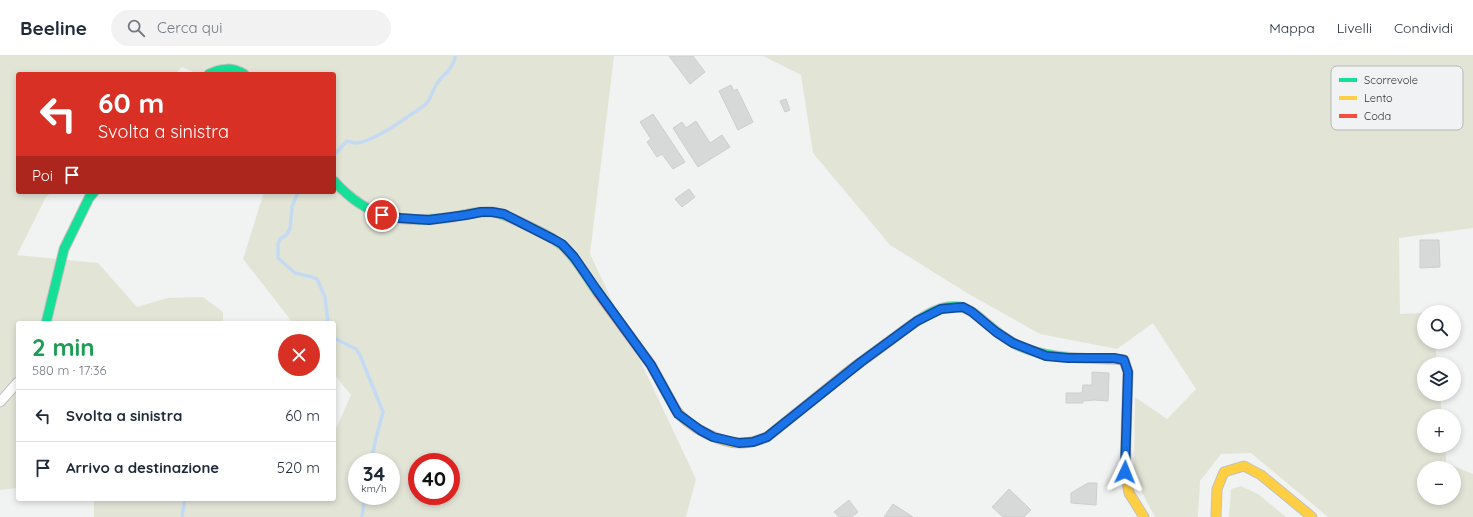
<!DOCTYPE html>
<html lang="it">
<meta charset="utf-8">
<style>
:root{--surface:#fff;--page:#f2f2f3;--text:#1f2937;--muted:#747a83;--line:#e0e1e3}
body{margin:0;font-family:Quicksand,sans-serif;background:var(--page);color:var(--text);height:100vh;display:flex;flex-direction:column;font-size:15px;white-space:nowrap}
*{box-sizing:border-box;margin:0}
p{font-size:13px;color:var(--muted)}
.icon{flex:none;width:22px;height:22px;fill:none;stroke:currentColor;stroke-width:2;stroke-linecap:round;stroke-linejoin:round}
.map{position:relative;flex:1;overflow:hidden}
.panel{position:absolute;left:16px;top:265px;width:320px;height:180px;display:flex;flex-direction:column;background:var(--surface);border-radius:4px;box-shadow:0 2px 6px #0003}
.panel>*{flex:none}
.top-card{position:absolute;left:16px;top:16px;width:320px;height:122px;border-radius:4px;box-shadow:0 2px 6px #0003;background:#d93025;color:#fff;overflow:hidden}
.controls{position:absolute;left:1417px;top:249px;display:grid;gap:8px}
.controls a{display:grid;place-items:center;width:44px;height:44px;border-radius:50%;background:var(--surface);box-shadow:0 2px 6px #0003;font-size:20px}
.speed{position:absolute;left:348px;top:397px;display:flex;gap:8px;font-size:20px;font-weight:700;text-align:center}
.speed>*{display:grid;place-content:center;width:52px;height:52px;border-radius:50%;background:var(--surface);box-shadow:0 2px 6px #0003;line-height:1}
.speed small{font-size:10px;font-weight:400}
.speed .limit{border:6px solid #d22;background:#fff;color:#111}
.pin{position:absolute;display:grid;place-items:center;width:34px;height:34px;color:#fff;margin:-17px;border:2px solid #fff;border-radius:50%;box-shadow:0 1px 4px #0007}
.me{position:absolute;width:44px;margin:-22px;rotate:2deg;stroke-linejoin:round;filter:drop-shadow(0 0 3px #0008)}
.turn{display:flex;align-items:center;gap:14px;height:84px;padding:0 16px;font-size:18px}
.turn .icon{width:52px;height:52px;stroke-width:2.5}
.turn b{display:block;font-size:28px;line-height:34px}
.then{display:flex;align-items:center;height:38px;padding:0 16px;background:#0003;gap:8px;font-size:15px}
.round{display:grid;place-items:center;flex:none;width:42px;height:42px;border-radius:21px;background:var(--page)}
.summary{display:flex;align-items:center;justify-content:space-between;height:68px;padding:0 16px}
h1{font-size:24px;font-weight:700;line-height:30px;color:#1e9e55}
ul{padding:0;list-style:none}
li{display:flex;align-items:center;gap:12px;height:52px;padding:0 16px;border-top:1px solid var(--line)}
li div{flex:1}
li b{display:block;font-size:15px}
li em{font-style:normal}
header{display:flex;align-items:center;gap:24px;box-sizing:border-box;height:56px;padding:0 20px;background:var(--surface);border-bottom:1px solid var(--line)}
header strong{font-size:19px}
nav{display:flex;gap:22px;margin-inline-start:auto;font-size:14px}
.search{width:280px;height:36px;background:var(--page);display:flex;align-items:center;gap:10px;box-sizing:border-box;padding:0 14px;border-radius:22px;color:var(--muted);font-size:15px}
.map>svg:first-child{display:block}
.green{fill:#e2e5d6;fill-rule:evenodd}
.lines{fill:none;stroke-linecap:round;stroke-linejoin:round}
.stream{stroke:#c4daf2;stroke-width:3.5}
.building{fill:#d7d8d8;stroke:#cecece}
.street-casing{stroke:#c0c1c1;stroke-width:11}
.fast-casing{stroke:#c0c1c1;stroke-width:11}
.slow-casing{stroke:#c0c1c1;stroke-width:11}
.jam-casing{stroke:#c0c1c1;stroke-width:11}
.street{stroke:#fdfdfd;stroke-width:9}
.fast{stroke:#16e098;stroke-width:9}
.slow{stroke:#ffcf43;stroke-width:9}
.jam{stroke:#f24e42;stroke-width:9}
.route-casing{stroke:#114b97;stroke-width:10}
.route{stroke:#1a73e8;stroke-width:7}
.key{fill:#f0f2f3;stroke:#b6b8b9;stroke-width:1}
.key-label{font-size:11px;fill:#303132}
</style>
<header>
<strong>Beeline</strong>
<div class="search"><svg class="icon" aria-label="search" viewBox="0 0 24 24"><circle cx="10" cy="10" r="6"/><path d="M15 15l6 6"/></svg>Cerca qui</div>
<nav><a>Mappa</a><a>Livelli</a><a>Condividi</a></nav>
</header>
<div class="map">
<svg width="1473" height="461" viewBox="0 0 1473 461">
<rect width="100%" height="100%" fill="#f1f2f2"/>
<!-- green -->
<g class="green">
<path d="M 0,0 L 614,0 L 590,198 L 696,423 L 686,461 L 94,461 L 94,443 L 334,443 L 334,377 L 351,339 L 334,318 L 334,267 L 293,267 L 243,203 L 264,136 L 334,136 L 334,18 L 198,18 L 182,11 L 175,18 L 18,18 L 18,136 L 52,136 L 46,141 L 17,199 L 98,207 L 137,251 L 167,242 L 203,241 L 223,256 L 223,267 L 18,267 L 18,432 L 0,434 ZM 357,406 L 391,406 L 391,440 L 357,440 ZM 417,406 L 451,406 L 451,440 L 417,440 Z"/>
<path d="M 763,0 L 1473,0 L 1473,172 L 1399,182 L 1400,258 L 1424,257 L 1424,286 L 1435,286 L 1437,308 L 1424,308 L 1424,338 L 1440,338 L 1442,360 L 1424,360 L 1424,390 L 1445,390 L 1446,407 L 1473,418 L 1473,461 L 1328,461 L 1251,397 L 1221,398 L 1200,425 L 1198,461 L 1155,461 L 1134,421 L 1135,341 L 1167,363 L 1196,333 L 1153,267 L 1117,293 L 1040,278 L 967,237 L 890,189 L 813,97 L 801,19 ZM 1424,412 L 1454,412 L 1454,442 L 1424,442 Z"/>
<polygon points="1241,430 1258,438 1286,461 1229,461 1231,433"/>
</g>
<g class="lines">
<!-- stream -->
<g class="stream">
<path d="M 334,99 L 347,85 C 350,86 354,87 357,87 C 376,85 408,60 425,49 C 431,43 432,36 436,29 C 442,19 454,13 455,0"/>
<polyline points="298,136 292,151 290,173 286,179 280,183 278,188 278,202 295,217 312,221 317,223 325,241 328,267"/>
<polyline points="334,282 356,293 360,299 383,356 376,382 371,406"/>
<polyline points="182,461 185,443"/>
<polyline points="362,461 365,440"/>
</g>
</g>
<!-- building -->
<g class="building">
<polygon points="669,0 693,0 705,16 690,28"/>
<polygon points="731,29 734,35 737,33 753,66 738,74 719,35"/>
<polygon points="786,43 790,54 785,56 780,45"/>
<polygon points="653,58 685,106 673,113 662,98 657,101 647,86 651,83 640,66"/>
<polygon points="696,65 710,87 722,79 730,91 698,111 673,72 682,66 686,72"/>
<polygon points="689,133 695,141 682,151 675,143"/>
<polygon points="1420,184 1439,184 1440,211 1420,212"/>
<polygon points="1092,316 1109,317 1108,345 1094,344 1083,345 1083,347 1066,347 1066,337 1082,337 1083,329 1092,329"/>
<polygon points="1088,427 1097,427 1096,449 1071,447 1071,437"/>
<polygon points="1009,433 1031,454 1024,461 1003,461 992,451"/>
<polygon points="849,444 858,456 852,461 839,461 834,456"/>
<polygon points="893,448 913,461 884,461"/>
</g>
<g class="lines">
<defs>
<polyline id="street" points="0,346 18,326"/>
<g id="fast">
<path d="M 209,18 C 220,12 233,11 244,18"/>
<path d="M 334,125 C 369,164 403,168 453,161 C 466,159 479,154 493,156 C 504,158 514,163 524,168 C 537,174 553,181 564,191 C 578,204 587,222 598,237"/>
<polyline points="46,267 64,193 89,142 94,136"/>
<path d="M 891,284 C 913,268 947,236 975,258 C 989,269 1002,282 1019,290 C 1049,303 1081,302 1113,303"/>
</g>
<g id="slow">
<polyline points="1113,303 1124,304 1128,316 1125,416 1129,437 1144,461"/>
<path d="M 676,354 C 688,371 722,388 742,387 C 751,387 759,384 767,381 L 850,314 L 891,284"/>
<polyline points="1216,461 1217,433 1224,416 1244,410 1261,419 1312,461"/>
</g>
<polyline id="jam" points="598,237 651,309 676,354"/>
</defs>
<!-- street casing -->
<use href="#street" class="street-casing"/>
<!-- fast casing -->
<use href="#fast" class="fast-casing"/>
<!-- slow casing -->
<use href="#slow" class="slow-casing"/>
<!-- jam casing -->
<use href="#jam" class="jam-casing"/>
<!-- street -->
<use href="#street" class="street"/>
<!-- fast -->
<use href="#fast" class="fast"/>
<!-- slow -->
<use href="#slow" class="slow"/>
<!-- jam -->
<use href="#jam" class="jam"/>
</g>
<g class="lines">
<defs>
<polyline id="route" points="382,159 400,162 429,164 466,159 481,156 492,156 504,158 553,183 562,188 574,201 596,233 651,309 678,358 700,374 713,381 739,387 753,386 767,381 861,306 917,265 941,253 963,251 972,256 996,276 1013,287 1046,300 1068,302 1114,302 1124,304 1128,316 1125,416"/>
</defs>
<!-- route casing -->
<use href="#route" class="route-casing"/>
<!-- route -->
<use href="#route" class="route"/>
</g>
<!-- legend -->
<rect x="1331" y="10" width="132" height="64" rx="6" class="key"/>
<rect x="1339" y="22" width="18" height="4" fill="#16e098"/>
<rect x="1339" y="40" width="18" height="4" fill="#ffcf43"/>
<rect x="1339" y="58" width="18" height="4" fill="#f24e42"/>
<g class="key-label">
<text x="1364" y="28">Scorrevole</text>
<text x="1364" y="46">Lento</text>
<text x="1364" y="64">Coda</text>
</g>
</svg>
<div class="controls">
<a><svg class="icon" aria-label="search" viewBox="0 0 24 24"><circle cx="10" cy="10" r="6"/><path d="M15 15l6 6"/></svg></a>
<a><svg class="icon" aria-label="layers" viewBox="0 0 24 24"><path d="M12 4l9 5-9 5-9-5zM3 14l9 5 9-5"/></svg></a>
<a>+</a>
<a>−</a>
</div>
<div class="speed"><div>34<small>km/h</small></div><div class="limit">40</div></div>
<div class="pin" style="left:382px;top:159px;background:#d93025"><svg class="icon" aria-label="arrive" viewBox="0 0 24 24"><path d="M6 21V4h12l-3 4 3 4H6"/></svg></div>
<svg class="me" style="left:1125px;top:416px" viewBox="-20 -20 40 40"><path d="M0-17L14 15 0 8-14 15z" fill="#1a73e8" stroke="#fff" stroke-width="4"/></svg>
<div class="top-card">
<div class="turn"><svg class="icon" aria-label="left" viewBox="0 0 24 24"><path d="M17 20v-9H6M10 6l-5 5 5 5"/></svg><div><b>60 m</b>Svolta a sinistra</div></div>
<div class="then">Poi<svg class="icon" aria-label="arrive" viewBox="0 0 24 24"><path d="M6 21V4h12l-3 4 3 4H6"/></svg></div>
</div>
<section class="panel">
<div class="summary"><div><h1>2 min</h1><p>580 m · 17:36</p></div><a class="round" style="background:#d93025;color:#fff"><svg class="icon" aria-label="close" viewBox="0 0 24 24"><path d="M6 6l12 12M18 6L6 18"/></svg></a></div>
<ul>
<li><svg class="icon" aria-label="left" viewBox="0 0 24 24"><path d="M17 20v-9H6M10 6l-5 5 5 5"/></svg><div><b>Svolta a sinistra</b></div><em>60 m</em></li>
<li><svg class="icon" aria-label="arrive" viewBox="0 0 24 24"><path d="M6 21V4h12l-3 4 3 4H6"/></svg><div><b>Arrivo a destinazione</b></div><em>520 m</em></li>
</ul>
</section>
</div>
